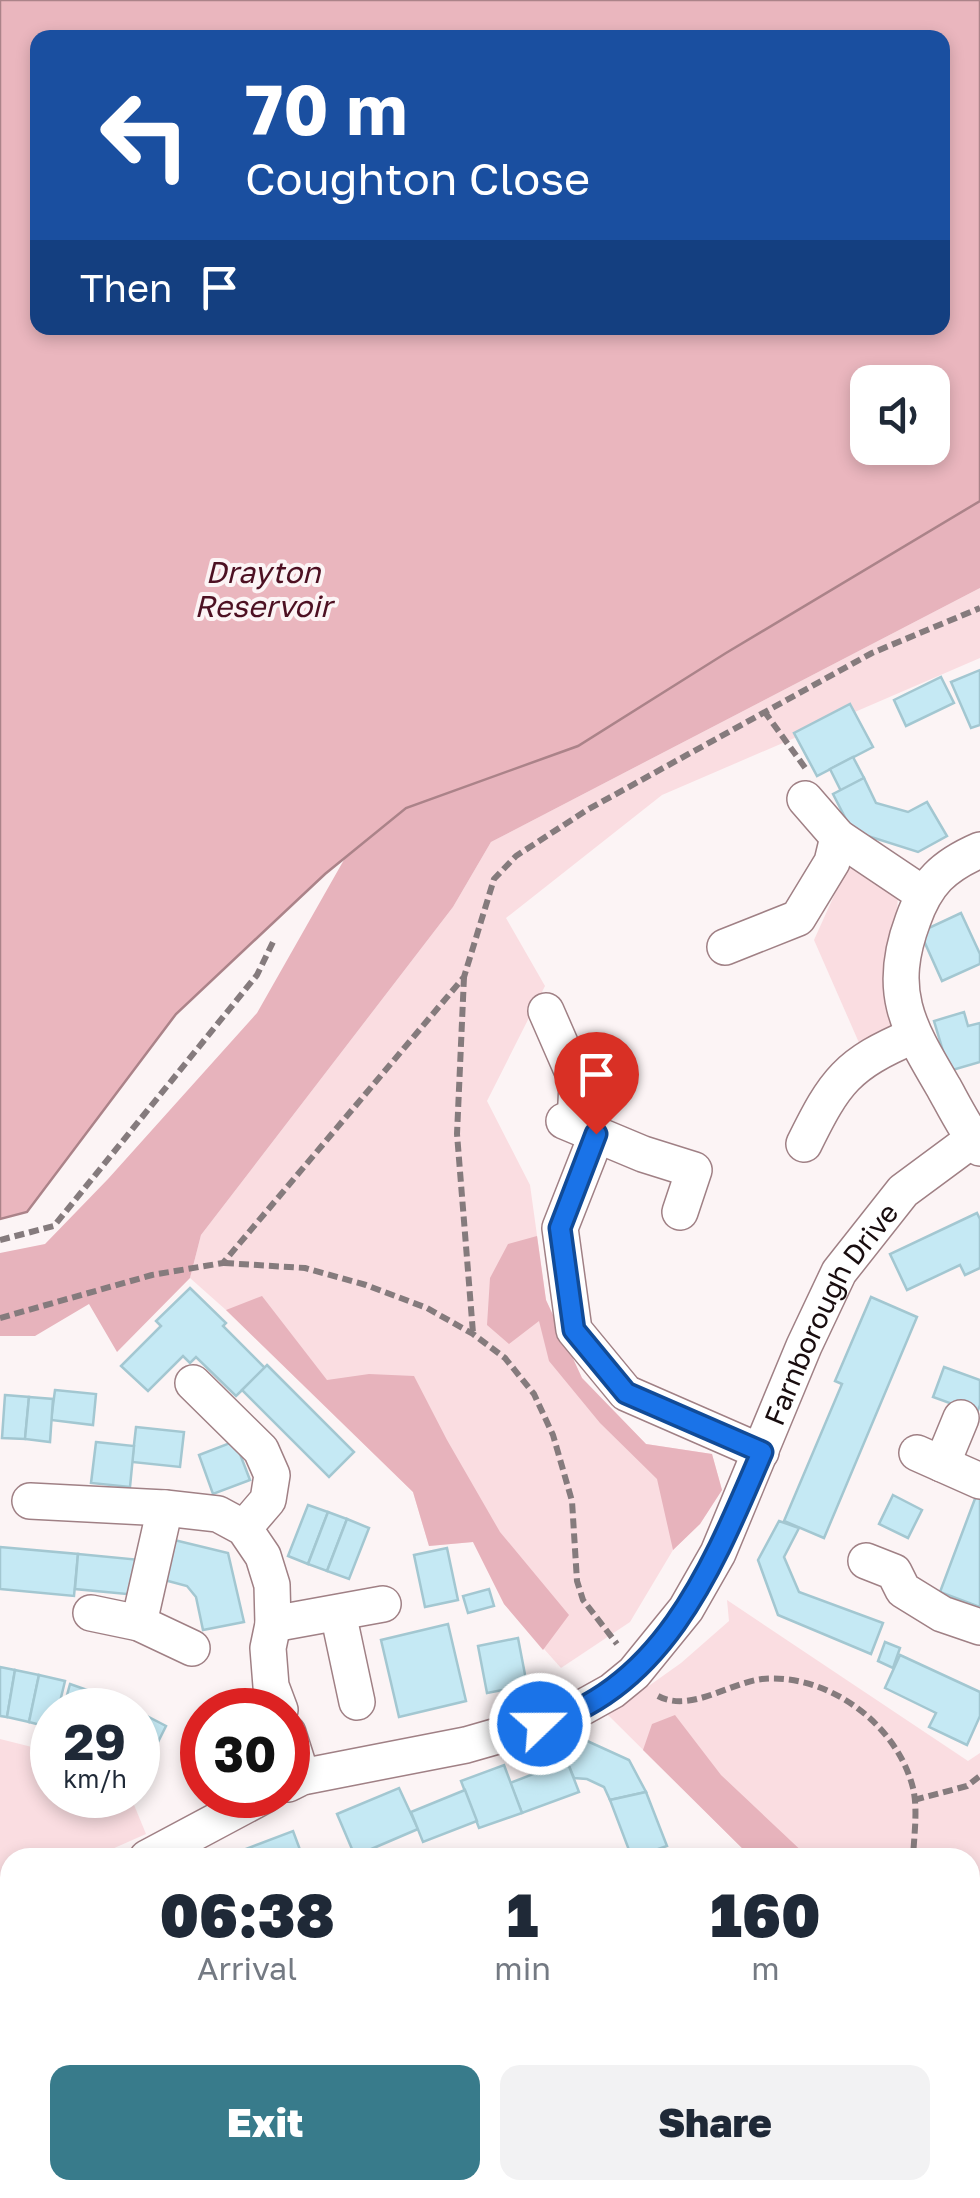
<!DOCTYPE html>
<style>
:root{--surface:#fff;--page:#f2f2f3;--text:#1f2937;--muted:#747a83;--accent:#387b8b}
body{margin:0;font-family:"Golos Text",sans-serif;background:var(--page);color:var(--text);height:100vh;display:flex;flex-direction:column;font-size:38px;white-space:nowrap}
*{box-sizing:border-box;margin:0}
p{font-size:32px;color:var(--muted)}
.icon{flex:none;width:55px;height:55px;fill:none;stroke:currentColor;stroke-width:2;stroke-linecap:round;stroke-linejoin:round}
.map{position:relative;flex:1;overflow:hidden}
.side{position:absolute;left:0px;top:1848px;width:980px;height:352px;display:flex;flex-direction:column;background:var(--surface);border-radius:30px 30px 0 0;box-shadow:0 5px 15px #0003}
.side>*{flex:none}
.guide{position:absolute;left:30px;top:30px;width:920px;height:305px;border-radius:20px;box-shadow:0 5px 15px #0003;background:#1a4fa0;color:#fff;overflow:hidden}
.controls{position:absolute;left:850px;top:365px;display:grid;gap:20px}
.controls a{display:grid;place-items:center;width:100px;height:100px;border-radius:20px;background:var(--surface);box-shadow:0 5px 15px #0003;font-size:50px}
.speed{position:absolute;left:30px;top:1688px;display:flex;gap:20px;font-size:50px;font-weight:700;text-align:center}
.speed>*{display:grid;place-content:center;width:130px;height:130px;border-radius:50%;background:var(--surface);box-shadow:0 5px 15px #0003;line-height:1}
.speed small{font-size:25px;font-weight:400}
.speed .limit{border:15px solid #d22;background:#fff;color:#111}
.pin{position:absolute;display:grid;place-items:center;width:85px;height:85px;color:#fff;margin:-102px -42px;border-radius:50% 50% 50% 0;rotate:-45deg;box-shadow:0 0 10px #0007}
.pin .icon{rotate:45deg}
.me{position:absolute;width:110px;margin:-55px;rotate:68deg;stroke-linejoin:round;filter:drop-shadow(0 0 8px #0008)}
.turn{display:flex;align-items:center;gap:35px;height:210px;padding:0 50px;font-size:45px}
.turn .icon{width:130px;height:130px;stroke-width:2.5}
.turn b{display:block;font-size:70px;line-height:85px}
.then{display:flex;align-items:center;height:95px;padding:0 50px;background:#0003;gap:20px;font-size:38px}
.eta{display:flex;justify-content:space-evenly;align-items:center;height:170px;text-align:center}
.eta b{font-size:60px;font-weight:800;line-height:70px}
.button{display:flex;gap:20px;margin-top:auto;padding:20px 50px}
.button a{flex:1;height:115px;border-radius:20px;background:var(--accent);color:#fff;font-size:40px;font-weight:800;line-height:115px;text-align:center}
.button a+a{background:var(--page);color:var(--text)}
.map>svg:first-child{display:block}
.green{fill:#fadde1}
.forest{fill:#e7b3bc}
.water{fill:#eab6be;stroke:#ab8389;stroke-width:2.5;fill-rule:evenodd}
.building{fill:#c5e9f4;stroke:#a3c7d1;stroke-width:2.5}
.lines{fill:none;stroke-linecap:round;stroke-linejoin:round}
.minor-casing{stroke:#a08085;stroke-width:38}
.path{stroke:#857b7d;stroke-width:6;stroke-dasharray:10 5;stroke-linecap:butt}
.minor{stroke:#fff;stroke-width:35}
.route-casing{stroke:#114b97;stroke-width:25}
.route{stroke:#1a73e8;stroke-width:18}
.labels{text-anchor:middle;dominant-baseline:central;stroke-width:8;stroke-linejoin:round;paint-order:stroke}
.street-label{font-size:28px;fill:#180c0e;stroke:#fcf4f5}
.water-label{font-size:30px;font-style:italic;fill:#4d1022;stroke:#fcf4f5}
</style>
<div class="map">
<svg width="980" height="2198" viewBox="0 0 980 2198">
<rect width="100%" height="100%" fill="#fcf4f5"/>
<!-- green -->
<g class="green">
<polygon points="980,588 980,658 662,795 506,918 545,986 487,1101 530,1185 546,1300 582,1378 646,1444 712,1454 722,1490 700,1524 673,1550 630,1622 561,1668 504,1604 473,1542 429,1546 413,1492 226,1310 190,1278 201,1235 453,907 491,842"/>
<polygon points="851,858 880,880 898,898 895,930 897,1032 860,1045 814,940"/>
<polygon points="727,1600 968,1761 980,1753 980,2028 970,2038 970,1858 751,1857 608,1715 681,1663 729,1621"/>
<polygon points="0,1739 52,1752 52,1795 130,1795 146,1834 94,1857 10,1858 10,1891 0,1894"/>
<polygon points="980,2123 980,2198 755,2198 733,2190 970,2190 970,2126"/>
</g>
<!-- forest -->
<g class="forest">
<polygon points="980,501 980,588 491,842 453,907 201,1235 190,1278 117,1352 89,1304 35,1336 0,1336 0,1253 45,1244 108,1179 257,1013 345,858 406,808 578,746 726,653"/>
<polygon points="537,1236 546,1300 582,1378 646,1444 712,1454 722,1490 700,1524 673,1550 657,1479 600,1423 549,1361 539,1321 509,1344 487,1325 490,1278 508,1244"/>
<polygon points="262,1296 327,1380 369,1374 414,1376 447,1440 500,1532 569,1615 543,1650 504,1604 473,1542 429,1546 413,1492 226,1310"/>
<polygon points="675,1715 721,1775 808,1857 751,1857 643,1750 652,1724"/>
</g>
<!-- water -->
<path class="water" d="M 0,0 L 980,0 L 980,501 L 726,653 L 578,746 L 406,808 L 325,874 L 176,1014 L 27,1212 L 0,1219 ZM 38,38 L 942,38 L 942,328 L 38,328 ZM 868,382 L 932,382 L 932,448 L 868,448 Z"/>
<!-- building -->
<g class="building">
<polygon points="980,670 980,725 971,728 951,682"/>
<polygon points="941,677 954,703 906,726 894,700"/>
<polygon points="850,704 873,747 817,776 794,733"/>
<polygon points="853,757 864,778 841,791 830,769"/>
<polygon points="864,778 876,803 908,812 927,802 947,836 918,852 852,831 833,794"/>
<polygon points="961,913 980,954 980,964 942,981 920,932"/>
<polygon points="964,1012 968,1026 980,1023 980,1062 949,1071 934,1021"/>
<polygon points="977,1213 980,1219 980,1268 965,1275 960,1265 907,1290 890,1254"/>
<polygon points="190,1288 226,1323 223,1326 265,1368 236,1396 196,1357 190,1363 183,1356 148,1391 121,1366 161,1326 156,1321"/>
<polygon points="871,1297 917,1317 824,1538 784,1521 842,1384 835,1381"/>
<polygon points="267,1365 354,1452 329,1477 242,1390"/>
<polygon points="944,1367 980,1380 980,1405 977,1413 933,1397"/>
<polygon points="55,1390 96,1394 93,1425 51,1420"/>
<polygon points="5,1395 29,1397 25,1439 2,1438"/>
<polygon points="29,1397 53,1399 50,1442 25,1439"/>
<polygon points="136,1427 184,1432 180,1467 132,1462"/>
<polygon points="235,1441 250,1480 213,1494 199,1455"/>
<polygon points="96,1442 134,1446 130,1487 91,1483"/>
<polygon points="893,1495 922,1510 908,1538 879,1524"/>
<polygon points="976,1496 980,1498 980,1607 940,1592"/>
<polygon points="308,1505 328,1512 308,1564 288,1556"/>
<polygon points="328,1512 347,1519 327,1571 308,1564"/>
<polygon points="347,1519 369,1528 349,1579 327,1571"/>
<polygon points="779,1521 799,1528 784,1557 799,1592 883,1623 871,1654 778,1615 758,1560"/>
<polygon points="166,1538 228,1553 244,1622 203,1630 196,1597 187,1586 157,1578"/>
<polygon points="0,1547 78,1554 74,1596 0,1589"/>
<polygon points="447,1548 458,1600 425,1607 414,1555"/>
<polygon points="78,1554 141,1560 137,1595 75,1589"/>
<polygon points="489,1589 494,1606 468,1613 463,1596"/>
<polygon points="448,1624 466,1701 399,1717 381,1640"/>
<polygon points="518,1638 527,1685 487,1693 478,1646"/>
<polygon points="885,1642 900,1648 893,1668 878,1661"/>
<polygon points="900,1655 980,1692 980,1716 967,1745 929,1727 936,1713 885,1688"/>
<polygon points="0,1667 15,1670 7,1717 0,1716"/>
<polygon points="15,1670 39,1675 29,1722 7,1717"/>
<polygon points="39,1675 65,1681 58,1710 52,1710 52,1728 29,1722"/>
<polygon points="70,1684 93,1692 87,1710 63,1710"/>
<polygon points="93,1692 121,1703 118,1710 87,1710"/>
<polygon points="143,1714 166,1726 144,1770 138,1766 138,1724"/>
<polygon points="574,1735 629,1760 646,1792 610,1800 604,1787 587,1779 574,1778 560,1745"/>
<polygon points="202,1750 202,1788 201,1788 188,1756"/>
<polygon points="567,1761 579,1792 522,1813 510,1783"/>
<polygon points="504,1765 522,1813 479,1828 461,1781"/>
<polygon points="399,1788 418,1829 355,1856 337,1814"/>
<polygon points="465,1790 477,1821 423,1842 411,1812"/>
<polygon points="646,1792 667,1846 632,1858 610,1800"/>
<polygon points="293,1831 302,1855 295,1858 250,1858 246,1849"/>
<polygon points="10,1968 10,2014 0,2017 0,1971"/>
</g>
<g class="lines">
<defs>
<g id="minor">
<polyline points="805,799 838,837 923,894"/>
<path d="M 980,850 C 943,866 926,883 913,920 C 886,992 908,1027 944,1088 C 955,1108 966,1130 980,1148"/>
<polyline points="725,947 798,918 832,862 838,837"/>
<polyline points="546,1011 577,1082 575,1125"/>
<polyline points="564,1121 643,1154 694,1170 680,1212"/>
<polyline points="597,1134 560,1228 574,1330 626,1393 761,1452"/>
<path d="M 804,1144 C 835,1081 847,1064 913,1036"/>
<polyline points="193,1383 261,1450 272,1475 268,1500 244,1528"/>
<polyline points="917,1453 980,1481"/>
<polyline points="942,1464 961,1418"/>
<polyline points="30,1501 165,1508 218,1514 244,1528 263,1556 272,1585 273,1624 268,1648 271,1686 280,1710"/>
<polyline points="866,1561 894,1572 903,1590 942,1614 980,1627"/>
<polyline points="91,1613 139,1623 192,1648"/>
<polyline points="338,1613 357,1702"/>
<polyline points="139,1623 165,1508"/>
<polyline points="273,1624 383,1604"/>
<polyline points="288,1733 302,1777"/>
<path id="s1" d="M 288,1784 L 302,1777 L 466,1745 L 567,1716 L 612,1691 L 634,1673 L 686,1609 L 718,1553 L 804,1346 L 839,1272 L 903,1191 L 980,1134"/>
<polyline points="147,1858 265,1795"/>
<polyline points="0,1921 10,1919"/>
<polyline points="0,2060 10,2053"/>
<polyline points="970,2096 980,2086"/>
<polyline points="0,2193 18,2198"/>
<polyline points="265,2198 287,2190"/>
<polyline points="513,2198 515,2190"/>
</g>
</defs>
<!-- minor casing -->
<use href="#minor" class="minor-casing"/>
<!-- path -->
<g class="path">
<polyline points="764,711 806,769"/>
<polyline points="464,977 457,1134 473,1333"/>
<polyline points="0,1240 54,1226 257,975 274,940"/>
<polyline points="224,1263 305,1268 366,1285 427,1308 473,1334 505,1358 534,1394 553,1435 572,1501 577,1581 583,1600 617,1644"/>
<polyline points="0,1318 152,1275 223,1263 464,977 494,879 516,856 587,810 872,653 980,608"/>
<path d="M 658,1696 C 690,1713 729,1683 762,1679 C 828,1673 897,1724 913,1788 C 918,1809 914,1836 913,1858"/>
<polyline points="914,1800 967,1786 980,1776"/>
<polyline points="873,2190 874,2198"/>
<polyline points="584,2198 591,2192 598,2190"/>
</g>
<!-- minor -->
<use href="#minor" class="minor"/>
</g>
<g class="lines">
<defs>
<path id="route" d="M 540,1724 C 665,1690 715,1561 762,1452 L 626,1393 L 574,1330 L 560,1228 L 596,1134"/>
</defs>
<!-- route casing -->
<use href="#route" class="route-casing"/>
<!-- route -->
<use href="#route" class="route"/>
</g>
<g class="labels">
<!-- street labels -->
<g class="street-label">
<text stroke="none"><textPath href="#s1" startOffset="780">Farnborough Drive</textPath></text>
</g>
<!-- water labels -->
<g class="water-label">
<text x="263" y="572">Drayton<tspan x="263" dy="34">Reservoir</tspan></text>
</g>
</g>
</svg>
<div class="controls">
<a><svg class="icon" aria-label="sound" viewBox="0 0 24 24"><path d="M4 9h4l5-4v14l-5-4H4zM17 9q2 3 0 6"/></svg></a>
</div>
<div class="speed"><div>29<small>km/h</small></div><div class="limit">30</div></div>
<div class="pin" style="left:596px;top:1134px;background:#d93025"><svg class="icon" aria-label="arrive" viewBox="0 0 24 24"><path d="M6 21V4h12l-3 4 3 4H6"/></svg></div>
<svg class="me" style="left:540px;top:1724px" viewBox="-20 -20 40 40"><circle r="17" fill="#1a73e8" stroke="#fff" stroke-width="3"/><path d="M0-11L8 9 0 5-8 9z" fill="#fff"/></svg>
<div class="guide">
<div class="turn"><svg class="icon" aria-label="left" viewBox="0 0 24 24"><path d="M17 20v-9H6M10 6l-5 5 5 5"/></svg><div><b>70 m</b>Coughton Close</div></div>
<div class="then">Then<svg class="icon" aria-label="arrive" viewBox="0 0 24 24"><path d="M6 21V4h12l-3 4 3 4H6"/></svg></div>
</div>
<section class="side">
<div class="eta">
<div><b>06:38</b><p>Arrival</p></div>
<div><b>1</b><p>min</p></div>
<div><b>160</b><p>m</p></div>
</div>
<div class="button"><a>Exit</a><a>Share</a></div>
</section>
</div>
